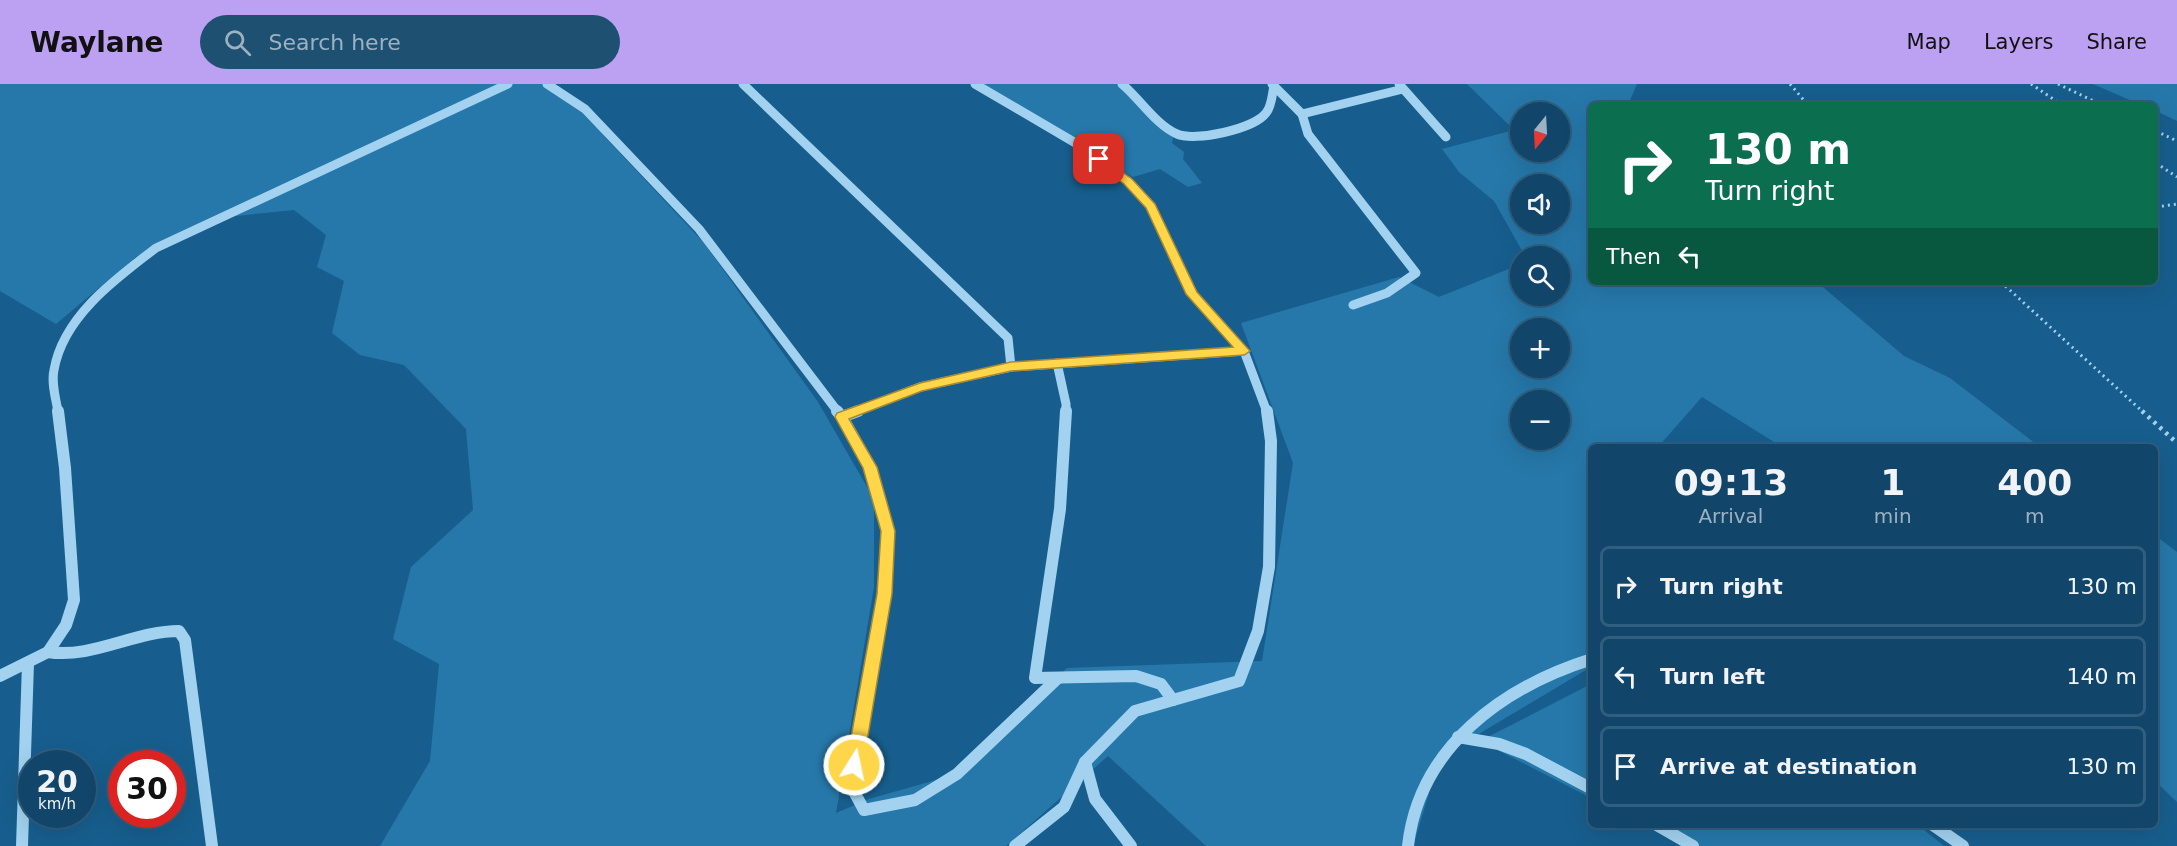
<!DOCTYPE html>
<meta charset="utf-8">
<style>
:root{--surface:#11466a;--page:#1e5072;--text:#f1f3f6;--muted:#9cb1c1;--line:#305e7e;--accent:#bca0f2}
body{margin:0;font-family:"DejaVu Sans",sans-serif;background:var(--page);color:var(--text);height:100vh;display:flex;flex-direction:column;font-size:22px;white-space:nowrap}
*{box-sizing:border-box;margin:0}
p{font-size:20px;color:var(--muted)}
.icon{flex:none;width:33px;height:33px;fill:none;stroke:currentColor;stroke-width:2;stroke-linecap:round;stroke-linejoin:round}
.map{position:relative;flex:1;overflow:hidden}
.sheet{position:absolute;left:1588px;top:360px;width:570px;height:384px;display:flex;flex-direction:column;background:var(--surface);border-radius:9px;box-shadow:0 6px 24px #0002,0 0 0 2px var(--line)}
.sheet>*{flex:none}
.hud{position:absolute;left:1588px;top:18px;width:570px;height:183px;border-radius:9px;box-shadow:0 6px 24px #0002,0 0 0 2px var(--line);background:#0b6e4f;color:#fff;overflow:hidden}
.needle{width:39px;rotate:198deg}
.fabs{position:absolute;left:1510px;top:18px;display:grid;gap:12px}
.fabs a{display:grid;place-items:center;width:60px;height:60px;border-radius:50%;background:var(--surface);box-shadow:0 6px 24px #0002,0 0 0 2px var(--line);font-size:30px}
.speed{position:absolute;left:18px;top:666px;display:flex;gap:12px;font-size:30px;font-weight:700;text-align:center}
.speed>*{display:grid;place-content:center;width:78px;height:78px;border-radius:50%;background:var(--surface);box-shadow:0 6px 24px #0002,0 0 0 2px var(--line);line-height:1}
.speed small{font-size:15px;font-weight:400}
.speed .limit{border:9px solid #d22;background:#fff;color:#111}
.pin{position:absolute;display:grid;place-items:center;width:51px;height:51px;color:#fff;margin:-26px;border-radius:12px;box-shadow:0 3px 9px #0006}
.me{position:absolute;width:66px;margin:-33px;rotate:10deg;stroke-linejoin:round;filter:drop-shadow(0 0 4px #0008)}
.turn{display:flex;align-items:center;gap:21px;height:126px;padding:0 18px;font-size:27px}
.turn .icon{width:78px;height:78px;stroke-width:2.5}
.turn b{display:block;font-size:42px;line-height:51px}
.then{display:flex;align-items:center;height:57px;padding:0 18px;background:#0003;gap:12px;font-size:22px}
.eta{display:flex;justify-content:space-evenly;align-items:center;height:102px;text-align:center}
.eta b{font-size:36px;font-weight:700;line-height:42px}
ul{padding:0;list-style:none}
li{display:flex;align-items:center;gap:18px;height:81px;margin:0 12px 9px;padding:0 6px;border:3px solid var(--line);border-radius:9px}
li div{flex:1}
li b{display:block;font-size:22px}
li em{font-style:normal}
header{display:flex;align-items:center;gap:36px;box-sizing:border-box;height:84px;padding:0 30px;background:var(--accent);color:#111}
header strong{font-size:28px}
nav{display:flex;gap:33px;margin-inline-start:auto;font-size:21px}
.search{width:420px;height:54px;background:var(--page);display:flex;align-items:center;gap:15px;box-sizing:border-box;padding:0 21px;border-radius:33px;color:var(--muted);font-size:22px}
.map>svg:first-child{display:block}
.green{fill:#2678aa;fill-rule:evenodd}
.lines{fill:none;stroke-linecap:round;stroke-linejoin:round}
.path-far1{stroke:#a2d2ef;stroke-width:3;stroke-dasharray:2 4;stroke-linecap:butt}
.path{stroke:#a2d2ef;stroke-width:4.5;stroke-dasharray:3 5;stroke-linecap:butt}
.minor-far1{stroke:#a2d2ef;stroke-width:9}
.minor{stroke:#a2d2ef;stroke-width:12}
.route{fill:#ffd54a;stroke:#a68a30;stroke-width:1.5}
</style>
<header>
<strong>Waylane</strong>
<div class="search"><svg class="icon" aria-label="search" viewBox="0 0 24 24"><circle cx="10" cy="10" r="6"/><path d="M15 15l6 6"/></svg>Search here</div>
<nav><a>Map</a><a>Layers</a><a>Share</a></nav>
</header>
<div class="map">
<svg width="2177" height="762" viewBox="0 0 2177 762">
<rect width="100%" height="100%" fill="#175e8e"/>
<!-- green -->
<g class="green">
<path d="M 0,0 L 547,0 L 585,25 L 605,53 L 704,159 L 818,318 L 874,415 L 874,503 L 836,729 L 869,715 L 957,690 L 1067,584 L 1262,577 L 1293,379 L 1241,239 L 1399,193 L 1439,213 L 1521,180 L 1521,212 L 1560,212 L 1560,172 L 1525,172 L 1494,117 L 1459,88 L 1442,65 L 1514,46 L 1467,0 L 1637,0 L 1628,21 L 1592,21 L 1592,198 L 1817,198 L 1904,272 L 1950,294 L 2040,363 L 1782,363 L 1702,313 L 1658,363 L 1592,363 L 1591,583 L 1440,673 L 1413,762 L 1206,762 L 1108,672 L 1006,762 L 380,762 L 430,677 L 439,580 L 393,555 L 411,483 L 473,426 L 466,345 L 404,281 L 360,271 L 332,249 L 344,197 L 317,183 L 326,151 L 294,126 L 216,134 L 136,173 L 56,240 L 0,207 ZM 1521,28 L 1560,28 L 1560,68 L 1521,68 ZM 1521,100 L 1560,100 L 1560,140 L 1521,140 ZM 1521,244 L 1560,244 L 1560,284 L 1521,284 ZM 1521,316 L 1560,316 L 1560,356 L 1521,356 Z"/>
<polygon points="975,0 1122,0 1174,49 1172,59 1184,68 1183,75 1202,99 1188,103 1160,85 1133,93"/>
<polygon points="2093,0 2177,0 2177,37 2156,27 2156,21 2141,21"/>
<polygon points="2156,452 2177,468 2177,718 2156,698"/>
<polygon points="1591,600 1591,714 1480,657"/>
<polygon points="1643,741 1918,741 1944,762 1683,762"/>
</g>
<g class="lines">
<!-- path-far1 -->
<g class="path-far1">
<polyline points="1790,0 1808,21"/>
<polyline points="2031,0 2062,21"/>
<polyline points="2058,0 2102,21"/>
<polyline points="2156,47 2177,57"/>
<polyline points="2156,79 2177,93"/>
<polyline points="2156,123 2177,120"/>
<polyline points="2001,198 2143,328"/>
</g>
<!-- path -->
<polyline class="path" points="2142,327 2177,359"/>
<!-- minor-far1 -->
<g class="minor-far1">
<polyline points="547,0 585,25 699,145 838,328"/>
<polyline points="743,0 1008,254 1011,283 1244,267"/>
<polyline points="975,0 1084,64 1128,97 1151,122 1192,210 1244,267 1267,328"/>
<path d="M 1122,0 C 1140,15 1156,41 1177,50 C 1195,58 1254,45 1266,29 C 1272,22 1272,10 1274,2"/>
<polyline points="1272,0 1302,30 1308,50 1416,189 1387,209 1353,221"/>
<polyline points="1399,0 1446,53"/>
<polyline points="1302,30 1403,5"/>
<polyline points="1057,279 1066,320 1066,328"/>
<path d="M 58,328 C 56,315 51,299 54,286 C 63,233 115,195 156,164 L 508,0"/>
<polyline points="855,328 920,303 1011,283"/>
</g>
<!-- minor -->
<g class="minor">
<polyline points="837,327 842,333 858,327"/>
<polyline points="1066,327 1060,425 1035,594 1136,592 1161,600 1173,616"/>
<polyline points="842,333 870,383 888,447 885,510 851,702 864,726 915,716 957,690 1058,594"/>
<path d="M 48,568 C 92,575 135,547 179,547 L 185,556 L 212,762"/>
<polyline points="0,592 48,568 66,541 74,516 65,384 58,327"/>
<polyline points="1458,653 1499,660 1526,670 1592,705"/>
<polyline points="1085,678 1095,715 1131,762"/>
<polyline points="1657,741 1693,762"/>
<polyline points="1933,741 1963,762"/>
<polyline points="22,762 28,579"/>
<polyline points="1015,762 1064,723 1085,678 1135,627 1239,597 1258,547 1269,483 1271,357 1267,327"/>
<path d="M 1408,762 C 1419,663 1503,603 1592,575"/>
</g>
</g>
<!-- route -->
<polygon class="route" points="1099,72 1132,95 1155,120 1197,208 1250,267 1244,271 1011,287 922,307 849,335 877,383 895,447 892,510 863,681 860,686 854,689 849,686 846,681 877,510 881,447 863,384 835,333 837,329 920,299 1011,278 1233,263 1186,210 1146,124 1124,100 1095,77 1095,73"/>
</svg>
<div class="fabs">
<a><svg class="needle" viewBox="-14 -14 28 28"><path d="M0-13l5 13h-10z" fill="#e53935"/><path d="M0 13l5-13h-10z" fill="#9cb1c1"/></svg></a>
<a><svg class="icon" aria-label="sound" viewBox="0 0 24 24"><path d="M4 9h4l5-4v14l-5-4H4zM17 9q2 3 0 6"/></svg></a>
<a><svg class="icon" aria-label="search" viewBox="0 0 24 24"><circle cx="10" cy="10" r="6"/><path d="M15 15l6 6"/></svg></a>
<a>+</a>
<a>−</a>
</div>
<div class="speed"><div>20<small>km/h</small></div><div class="limit">30</div></div>
<div class="pin" style="left:1099px;top:75px;background:#d93025"><svg class="icon" aria-label="arrive" viewBox="0 0 24 24"><path d="M6 21V4h12l-3 4 3 4H6"/></svg></div>
<svg class="me" style="left:854px;top:681px" viewBox="-20 -20 40 40"><circle r="17" fill="#ffd54a" stroke="#fff" stroke-width="3"/><path d="M0-11L8 9 0 5-8 9z" fill="#fff"/></svg>
<div class="hud">
<div class="turn"><svg class="icon" aria-label="right" viewBox="0 0 24 24"><path d="M7 20v-9h11M14 6l5 5-5 5"/></svg><div><b>130 m</b>Turn right</div></div>
<div class="then">Then<svg class="icon" aria-label="left" viewBox="0 0 24 24"><path d="M17 20v-9H6M10 6l-5 5 5 5"/></svg></div>
</div>
<section class="sheet">
<div class="eta">
<div><b>09:13</b><p>Arrival</p></div>
<div><b>1</b><p>min</p></div>
<div><b>400</b><p>m</p></div>
</div>
<ul>
<li><svg class="icon" aria-label="right" viewBox="0 0 24 24"><path d="M7 20v-9h11M14 6l5 5-5 5"/></svg><div><b>Turn right</b></div><em>130 m</em></li>
<li><svg class="icon" aria-label="left" viewBox="0 0 24 24"><path d="M17 20v-9H6M10 6l-5 5 5 5"/></svg><div><b>Turn left</b></div><em>140 m</em></li>
<li><svg class="icon" aria-label="arrive" viewBox="0 0 24 24"><path d="M6 21V4h12l-3 4 3 4H6"/></svg><div><b>Arrive at destination</b></div><em>130 m</em></li>
</ul>
</section>
</div>
